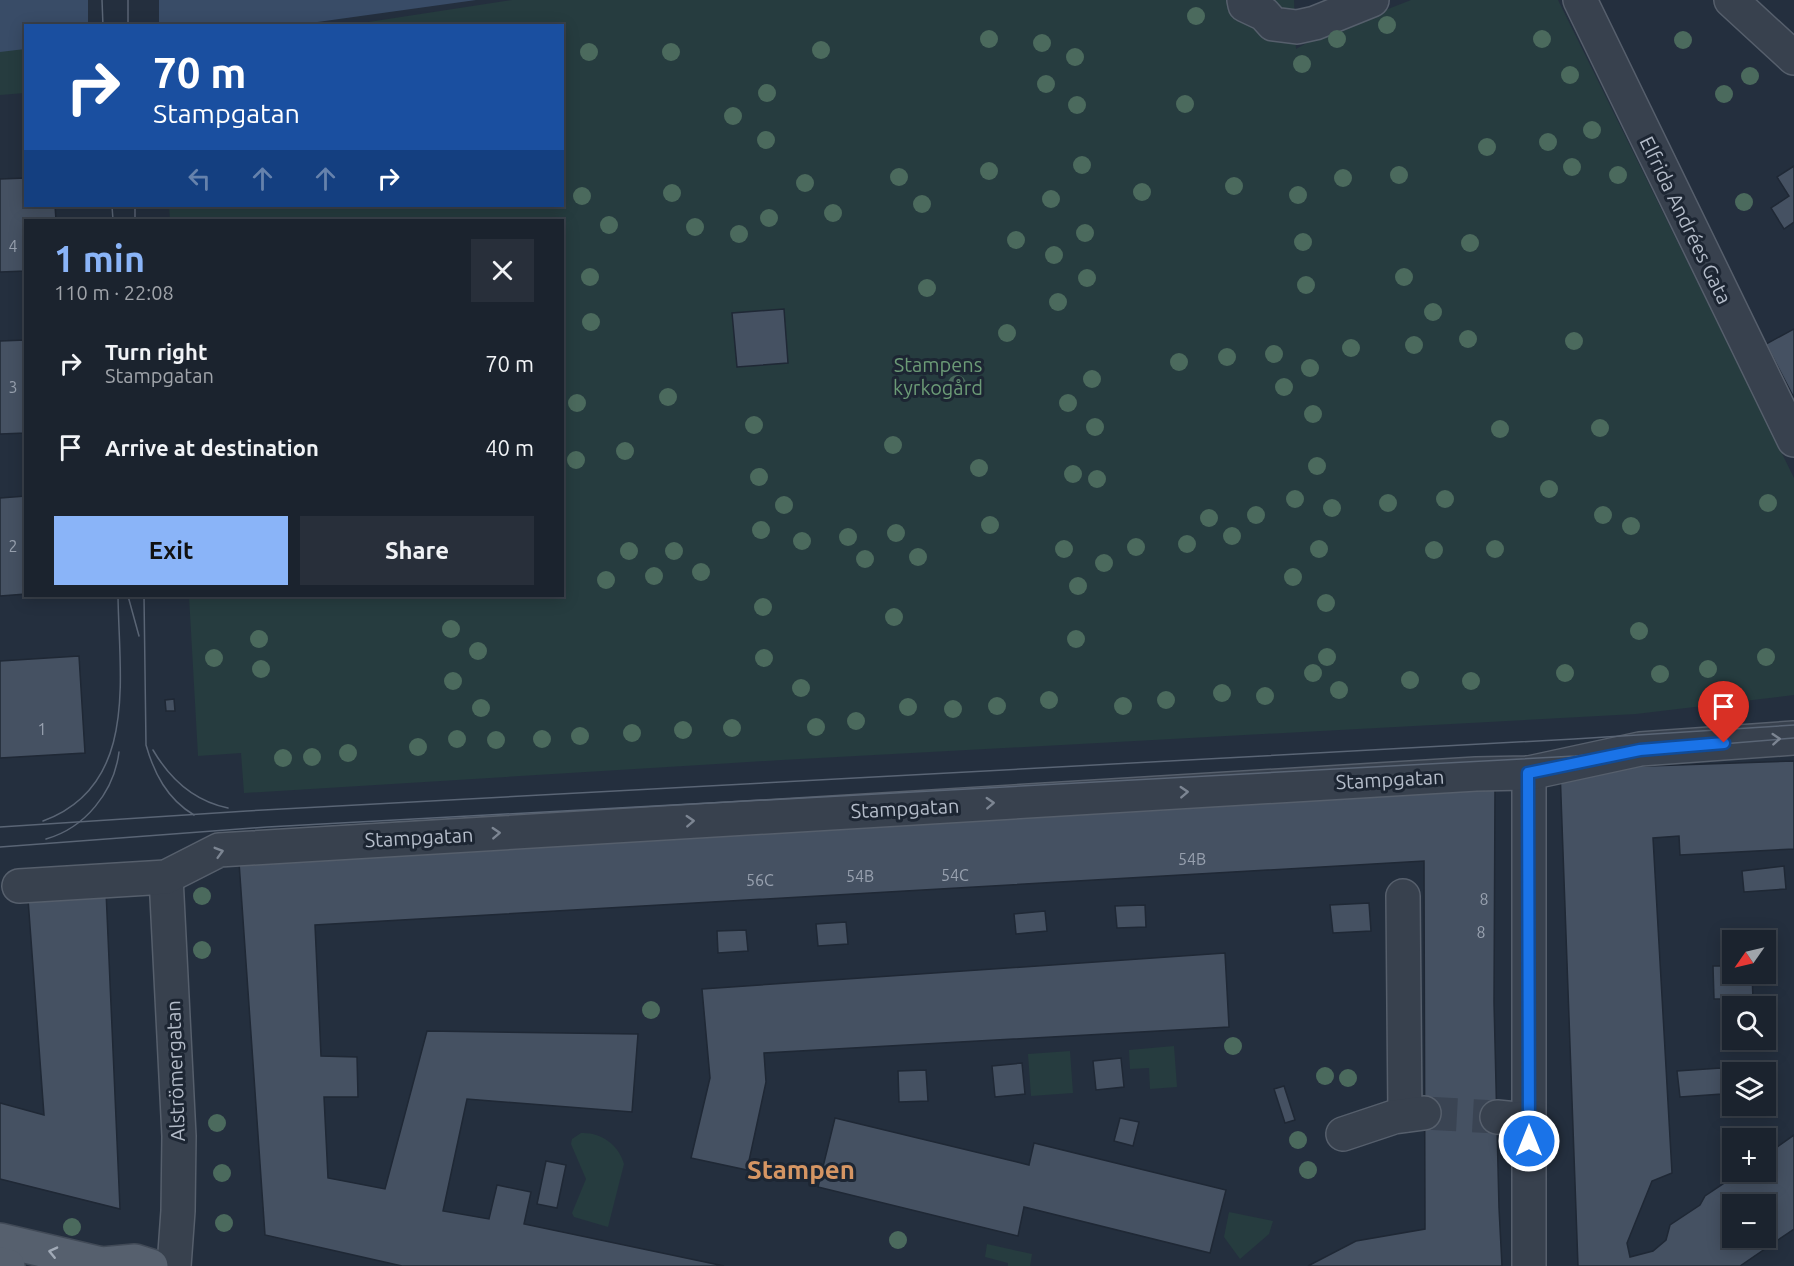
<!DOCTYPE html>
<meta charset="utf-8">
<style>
:root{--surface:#1b232e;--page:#282f3a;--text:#f1f3f6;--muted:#a0a4aa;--line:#39404a;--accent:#8ab4f8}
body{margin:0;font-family:Ubuntu,sans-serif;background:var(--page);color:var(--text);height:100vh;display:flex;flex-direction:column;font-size:22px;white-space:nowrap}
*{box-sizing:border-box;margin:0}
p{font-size:20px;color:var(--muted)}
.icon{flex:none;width:33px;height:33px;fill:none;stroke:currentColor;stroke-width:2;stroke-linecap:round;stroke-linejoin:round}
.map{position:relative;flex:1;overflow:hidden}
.panel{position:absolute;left:24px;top:219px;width:540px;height:378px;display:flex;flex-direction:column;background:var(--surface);border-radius:0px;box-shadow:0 3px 15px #0003,0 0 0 2px var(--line)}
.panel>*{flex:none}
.top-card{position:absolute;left:24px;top:24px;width:540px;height:183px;border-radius:0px;box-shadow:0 3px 15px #0003,0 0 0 2px var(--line);background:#1a4fa0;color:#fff;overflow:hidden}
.needle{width:39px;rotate:236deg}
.buttons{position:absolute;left:1722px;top:930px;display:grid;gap:12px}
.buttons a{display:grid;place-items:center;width:54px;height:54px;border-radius:0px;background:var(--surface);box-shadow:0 3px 15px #0003,0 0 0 2px var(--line);font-size:30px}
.pin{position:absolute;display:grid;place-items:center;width:51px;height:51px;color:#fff;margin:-62px -26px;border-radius:50% 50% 50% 0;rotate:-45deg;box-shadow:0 0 6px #0007}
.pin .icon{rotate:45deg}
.me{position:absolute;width:66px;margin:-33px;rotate:0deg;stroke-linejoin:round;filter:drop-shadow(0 0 4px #0008)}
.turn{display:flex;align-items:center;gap:21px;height:126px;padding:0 30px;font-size:27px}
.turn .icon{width:78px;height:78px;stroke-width:2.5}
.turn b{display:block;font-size:42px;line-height:51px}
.lanes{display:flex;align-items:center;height:57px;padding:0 30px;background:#0003;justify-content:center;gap:30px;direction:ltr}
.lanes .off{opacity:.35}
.round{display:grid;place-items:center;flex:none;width:63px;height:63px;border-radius:0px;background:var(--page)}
.summary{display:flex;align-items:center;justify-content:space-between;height:102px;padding:0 30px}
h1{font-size:36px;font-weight:700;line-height:45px;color:var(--accent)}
.action{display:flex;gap:12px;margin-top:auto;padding:12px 30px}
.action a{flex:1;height:69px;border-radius:0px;background:var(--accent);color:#111;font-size:24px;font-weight:700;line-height:69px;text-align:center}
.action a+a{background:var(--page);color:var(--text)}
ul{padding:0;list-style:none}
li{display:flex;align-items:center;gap:18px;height:84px;padding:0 30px}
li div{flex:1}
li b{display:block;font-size:22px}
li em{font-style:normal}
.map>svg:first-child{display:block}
.green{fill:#263c3f}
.water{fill:#394c67}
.pier{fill:#242f3e}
.building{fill:#455162;stroke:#1f2835;stroke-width:1.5;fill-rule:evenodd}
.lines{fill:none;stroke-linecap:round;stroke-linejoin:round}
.minor-tunnel{stroke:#3a4453;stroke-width:33;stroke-dasharray:33 16;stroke-linecap:butt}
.minor-casing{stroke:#565f6c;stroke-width:36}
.major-casing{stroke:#414a57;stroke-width:36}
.minor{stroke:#38414e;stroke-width:33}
.major{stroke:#56606e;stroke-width:33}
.tram{stroke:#5a6575;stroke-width:1.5}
.tree{fill:#4b6a5d}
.oneway{stroke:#7c8592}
.oneway2{stroke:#a1aab7}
.route-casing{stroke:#114b97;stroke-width:15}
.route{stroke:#1a73e8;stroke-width:10}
.labels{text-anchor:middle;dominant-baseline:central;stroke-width:6;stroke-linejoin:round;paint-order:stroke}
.number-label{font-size:16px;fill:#98a1af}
.street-label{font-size:20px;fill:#b4bcc9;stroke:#1d2633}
.park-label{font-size:20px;fill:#6b9a76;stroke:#1d2633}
.district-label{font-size:26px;font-weight:bold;fill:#d59563;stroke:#1d2633}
</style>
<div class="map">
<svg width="1794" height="1266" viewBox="0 0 1794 1266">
<rect width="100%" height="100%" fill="#242f3e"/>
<!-- green -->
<g class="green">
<polygon points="0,0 26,26 25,93 0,95"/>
<polygon points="512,0 1294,0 1296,49 1319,36 1411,0 1558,0 1794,478 1794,695 1636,714 782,760 244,793 241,753 198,756 189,596 562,596 562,220 170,220 169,206 562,206 562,26 349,25"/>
<polygon points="1174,1046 1177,1087 1150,1089 1149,1068 1130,1069 1129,1050"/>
<polygon points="1070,1051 1073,1093 1031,1096 1028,1054"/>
<path d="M 581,1133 C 601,1132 619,1145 624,1164 L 608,1227 L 574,1217 L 572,1213 L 586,1179 L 571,1144 L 572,1139 Z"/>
<polygon points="1229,1212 1273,1221 1269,1234 1240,1259 1224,1237"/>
<polygon points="987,1244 1032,1254 1030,1266 1008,1266 1008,1263 985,1257"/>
</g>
<!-- water -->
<polygon class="water" points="0,0 476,0 296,25 26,26 25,49 0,52"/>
<!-- pier -->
<rect class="pier" x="88" y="0" width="71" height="25"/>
<!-- building -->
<g class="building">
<polygon points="1794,166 1794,222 1784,229 1771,208 1789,196 1777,177"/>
<polygon points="26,178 26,206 55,206 56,220 26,220 26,271 0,272 0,179"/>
<polygon points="784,309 788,363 737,367 732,313"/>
<polygon points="1794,329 1794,398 1766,344"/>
<polygon points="26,340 26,433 0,434 0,341"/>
<polygon points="26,496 26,594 0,596 0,498"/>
<polygon points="79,656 85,753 0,758 0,661"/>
<polygon points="174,699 175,711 166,711 165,700"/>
<path d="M 1794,761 L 1794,849 L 1680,855 L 1679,836 L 1653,838 L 1672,1173 L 1652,1181 L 1627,1243 L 1630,1257 L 1653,1251 L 1666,1240 L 1670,1225 L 1700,1205 L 1705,1196 L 1741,1172 L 1766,1172 L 1766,1155 L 1794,1135 L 1794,1229 L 1740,1266 L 1578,1266 L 1560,769 ZM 1732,1204 L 1766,1204 L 1766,1238 L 1732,1238 Z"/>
<polygon points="1495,788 1494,1002 1499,1208 1502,1266 1308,1266 1356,1241 1425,1229 1424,861 315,925 321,1056 357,1057 358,1097 324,1097 328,1178 385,1189 427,1031 638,1034 632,1112 467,1099 443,1211 489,1219 497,1185 531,1192 524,1224 724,1266 402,1266 265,1235 239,862"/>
<polygon points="1784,866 1786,889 1744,892 1742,871"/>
<polygon points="106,891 120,1209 0,1179 0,1103 44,1115 28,899"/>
<polygon points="1369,903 1371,931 1333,933 1330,905"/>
<polygon points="1145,905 1146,927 1117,928 1115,906"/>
<polygon points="1045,911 1047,931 1016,934 1014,914"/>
<polygon points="846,922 848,944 818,946 816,924"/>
<polygon points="746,930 748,951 718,953 717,931"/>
<polygon points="1225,953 1229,1027 764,1053 766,1082 747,1170 691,1158 710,1078 702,989"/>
<polygon points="1713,966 1732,966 1732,974 1752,974 1753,999 1714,999"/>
<polygon points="1121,1058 1124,1087 1096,1090 1093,1061"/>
<polygon points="1022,1063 1025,1094 995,1097 992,1066"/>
<polygon points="1721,1068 1722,1094 1680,1097 1677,1071"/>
<polygon points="926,1070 928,1101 899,1102 898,1071"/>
<polygon points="1284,1086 1295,1120 1285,1123 1274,1089"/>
<polygon points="835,1118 1029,1165 1034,1143 1226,1190 1210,1253 1024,1207 1018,1236 818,1187"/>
<polygon points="1120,1118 1139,1122 1133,1146 1114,1141"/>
<polygon points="546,1161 566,1165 557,1208 537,1204"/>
</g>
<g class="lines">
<!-- minor-tunnel -->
<polyline class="minor-tunnel" points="1424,1113 1497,1117"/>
<defs>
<g id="minor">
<polyline points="1244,0 1245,5 1264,14 1273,24 1297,27 1315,23 1372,0"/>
<polyline points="1580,0 1794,440"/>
<polyline points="1731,0 1794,58"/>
<polyline points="1529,773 1529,1266"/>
<polyline points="166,877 179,1136 178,1211 174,1266"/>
<polyline points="19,886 166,877 219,850 1476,774 1529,773 1640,749 1794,738"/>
<polyline points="1403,896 1405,1115"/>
<polyline points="1497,1117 1529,1120"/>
<polyline points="1343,1134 1394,1117 1424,1113"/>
</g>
<g id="major">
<polyline points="0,1240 102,1264 135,1261 151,1266"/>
<polyline points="0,1264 8,1266"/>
</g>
</defs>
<!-- minor casing -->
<use href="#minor" class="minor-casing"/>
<!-- major casing -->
<use href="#major" class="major-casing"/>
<!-- minor -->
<use href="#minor" class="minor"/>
<!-- major -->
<use href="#major" class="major"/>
<!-- tram -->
<g class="tram">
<polyline points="102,0 103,26"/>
<polyline points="128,0 128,26"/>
<polyline points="112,206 113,220"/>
<polyline points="135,206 135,220"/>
<polyline points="128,596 139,636"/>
<path d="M 144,596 L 146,745 C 154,773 167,799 194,815"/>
<path d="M 153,750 C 170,779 194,801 228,808"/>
<path d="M 43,821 C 139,786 119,677 118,596"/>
<polyline points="0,827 247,811 1574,739 1794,725"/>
<path d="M 46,839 C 85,828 114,792 119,752"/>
<polyline points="0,847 267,827 1575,756 1794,738"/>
</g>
</g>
<!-- trees -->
<g class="tree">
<circle cx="1196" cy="16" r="9"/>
<circle cx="1387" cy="25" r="9"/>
<circle cx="989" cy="39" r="9"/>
<circle cx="1337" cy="39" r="9"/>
<circle cx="1542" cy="39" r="9"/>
<circle cx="1683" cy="40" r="9"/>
<circle cx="1042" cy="43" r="9"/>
<circle cx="821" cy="50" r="9"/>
<circle cx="589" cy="52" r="9"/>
<circle cx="671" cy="52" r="9"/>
<circle cx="1075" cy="57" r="9"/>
<circle cx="1302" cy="64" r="9"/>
<circle cx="1570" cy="75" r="9"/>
<circle cx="1750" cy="76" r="9"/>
<circle cx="1046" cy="84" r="9"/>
<circle cx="767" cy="93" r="9"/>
<circle cx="1724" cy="94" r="9"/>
<circle cx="1185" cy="104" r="9"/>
<circle cx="1077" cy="105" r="9"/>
<circle cx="733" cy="116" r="9"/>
<circle cx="1592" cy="130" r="9"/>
<circle cx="766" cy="140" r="9"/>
<circle cx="1548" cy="142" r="9"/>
<circle cx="1487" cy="147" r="9"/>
<circle cx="1082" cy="165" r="9"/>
<circle cx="1572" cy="167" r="9"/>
<circle cx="989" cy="171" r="9"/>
<circle cx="1399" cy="175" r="9"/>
<circle cx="1618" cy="175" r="9"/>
<circle cx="899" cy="177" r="9"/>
<circle cx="1343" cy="178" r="9"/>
<circle cx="805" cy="183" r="9"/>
<circle cx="1234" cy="186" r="9"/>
<circle cx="1142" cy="192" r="9"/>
<circle cx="672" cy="193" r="9"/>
<circle cx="1298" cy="195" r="9"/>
<circle cx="582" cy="196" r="9"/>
<circle cx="1051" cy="199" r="9"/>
<circle cx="1744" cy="202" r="9"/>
<circle cx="922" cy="204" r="9"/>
<circle cx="833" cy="213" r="9"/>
<circle cx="769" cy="218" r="9"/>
<circle cx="609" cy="225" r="9"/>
<circle cx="695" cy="227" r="9"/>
<circle cx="1085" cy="233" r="9"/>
<circle cx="739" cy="234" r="9"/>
<circle cx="1016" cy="240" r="9"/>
<circle cx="1303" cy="242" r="9"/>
<circle cx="1470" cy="243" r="9"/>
<circle cx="1054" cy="255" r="9"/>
<circle cx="590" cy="277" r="9"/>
<circle cx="1404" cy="277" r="9"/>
<circle cx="1087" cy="278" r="9"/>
<circle cx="1306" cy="285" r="9"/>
<circle cx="927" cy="288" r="9"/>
<circle cx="1058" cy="302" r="9"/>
<circle cx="1433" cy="312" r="9"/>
<circle cx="591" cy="322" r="9"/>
<circle cx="1007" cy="333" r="9"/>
<circle cx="1468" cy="339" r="9"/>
<circle cx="1574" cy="341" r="9"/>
<circle cx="1414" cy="345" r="9"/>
<circle cx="1351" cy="348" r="9"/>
<circle cx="1274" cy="354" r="9"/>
<circle cx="1227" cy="357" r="9"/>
<circle cx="1179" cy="362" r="9"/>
<circle cx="1310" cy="368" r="9"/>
<circle cx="1092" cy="379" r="9"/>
<circle cx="957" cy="384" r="9"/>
<circle cx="1284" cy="387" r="9"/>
<circle cx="668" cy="397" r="9"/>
<circle cx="577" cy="403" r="9"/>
<circle cx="1068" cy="403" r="9"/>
<circle cx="1313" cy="414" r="9"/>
<circle cx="754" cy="425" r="9"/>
<circle cx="1095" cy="427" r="9"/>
<circle cx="1600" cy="428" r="9"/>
<circle cx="1500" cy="429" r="9"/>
<circle cx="893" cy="445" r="9"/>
<circle cx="625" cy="451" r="9"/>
<circle cx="576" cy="460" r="9"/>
<circle cx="1317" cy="466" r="9"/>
<circle cx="979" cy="468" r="9"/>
<circle cx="1073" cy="474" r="9"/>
<circle cx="759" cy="477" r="9"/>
<circle cx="1097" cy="479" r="9"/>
<circle cx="1549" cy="489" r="9"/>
<circle cx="1295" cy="499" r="9"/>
<circle cx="1445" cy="499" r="9"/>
<circle cx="1388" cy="503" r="9"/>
<circle cx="1768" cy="503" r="9"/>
<circle cx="784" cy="505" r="9"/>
<circle cx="1332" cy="508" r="9"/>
<circle cx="1256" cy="515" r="9"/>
<circle cx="1603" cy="515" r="9"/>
<circle cx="1209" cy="518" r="9"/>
<circle cx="990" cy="525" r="9"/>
<circle cx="1631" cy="526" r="9"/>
<circle cx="761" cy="530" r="9"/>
<circle cx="896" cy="533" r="9"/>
<circle cx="1232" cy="536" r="9"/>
<circle cx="848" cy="537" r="9"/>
<circle cx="802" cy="541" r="9"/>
<circle cx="1187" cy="544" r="9"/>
<circle cx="1136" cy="547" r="9"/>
<circle cx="1064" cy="549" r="9"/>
<circle cx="1319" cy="549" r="9"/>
<circle cx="1495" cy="549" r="9"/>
<circle cx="1434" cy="550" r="9"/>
<circle cx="629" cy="551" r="9"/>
<circle cx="674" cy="551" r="9"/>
<circle cx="918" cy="557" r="9"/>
<circle cx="865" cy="559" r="9"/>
<circle cx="1104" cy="563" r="9"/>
<circle cx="701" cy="572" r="9"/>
<circle cx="654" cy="576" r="9"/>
<circle cx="1293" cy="577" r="9"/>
<circle cx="606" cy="580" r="9"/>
<circle cx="1078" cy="586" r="9"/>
<circle cx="1326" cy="603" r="9"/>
<circle cx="763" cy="607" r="9"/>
<circle cx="894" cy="617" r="9"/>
<circle cx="451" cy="629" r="9"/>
<circle cx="1639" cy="631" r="9"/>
<circle cx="259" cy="639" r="9"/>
<circle cx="1076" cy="639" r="9"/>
<circle cx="478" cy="651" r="9"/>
<circle cx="1327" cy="657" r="9"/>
<circle cx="1766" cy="657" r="9"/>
<circle cx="214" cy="658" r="9"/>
<circle cx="764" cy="658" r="9"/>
<circle cx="261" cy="669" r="9"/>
<circle cx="1708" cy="669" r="9"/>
<circle cx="1313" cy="673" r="9"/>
<circle cx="1565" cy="673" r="9"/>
<circle cx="1660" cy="674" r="9"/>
<circle cx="1410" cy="680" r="9"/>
<circle cx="453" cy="681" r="9"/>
<circle cx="1471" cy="681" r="9"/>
<circle cx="801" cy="688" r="9"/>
<circle cx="1339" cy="690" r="9"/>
<circle cx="1222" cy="693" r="9"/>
<circle cx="1265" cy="696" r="9"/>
<circle cx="1049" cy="700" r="9"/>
<circle cx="1166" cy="700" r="9"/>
<circle cx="997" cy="706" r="9"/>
<circle cx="1123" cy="706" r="9"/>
<circle cx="908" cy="707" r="9"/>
<circle cx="481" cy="708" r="9"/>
<circle cx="953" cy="709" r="9"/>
<circle cx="856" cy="721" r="9"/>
<circle cx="816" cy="727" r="9"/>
<circle cx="732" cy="728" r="9"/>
<circle cx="683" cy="730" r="9"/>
<circle cx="632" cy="733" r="9"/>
<circle cx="580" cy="736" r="9"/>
<circle cx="457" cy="739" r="9"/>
<circle cx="542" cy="739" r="9"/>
<circle cx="496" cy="740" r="9"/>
<circle cx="418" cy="747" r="9"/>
<circle cx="348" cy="753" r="9"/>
<circle cx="312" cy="757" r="9"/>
<circle cx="283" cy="758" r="9"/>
<circle cx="202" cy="896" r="9"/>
<circle cx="202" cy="950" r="9"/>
<circle cx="651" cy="1010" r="9"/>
<circle cx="1233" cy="1046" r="9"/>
<circle cx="1325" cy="1076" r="9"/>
<circle cx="1348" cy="1078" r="9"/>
<circle cx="217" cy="1123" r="9"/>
<circle cx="1298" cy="1140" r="9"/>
<circle cx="1308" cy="1170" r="9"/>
<circle cx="222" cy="1173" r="9"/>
<circle cx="224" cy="1223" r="9"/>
<circle cx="72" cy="1227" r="9"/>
<circle cx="898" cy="1240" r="9"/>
</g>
<!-- one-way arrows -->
<defs><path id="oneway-chevron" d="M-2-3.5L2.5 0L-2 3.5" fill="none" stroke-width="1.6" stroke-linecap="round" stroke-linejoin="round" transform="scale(1.5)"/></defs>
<g class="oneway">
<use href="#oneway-chevron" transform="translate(1776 739) rotate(-4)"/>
<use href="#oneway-chevron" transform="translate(1184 792) rotate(-3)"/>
<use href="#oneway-chevron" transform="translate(990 803) rotate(-3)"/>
<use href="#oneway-chevron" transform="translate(690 821) rotate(-3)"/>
<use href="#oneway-chevron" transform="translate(496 833) rotate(-3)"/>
<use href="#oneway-chevron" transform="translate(219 852) rotate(-16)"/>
</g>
<use class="oneway2" href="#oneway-chevron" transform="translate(53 1252) rotate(-167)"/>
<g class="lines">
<defs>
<polyline id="route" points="1529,1141 1528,773 1640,750 1724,743"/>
</defs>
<!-- route casing -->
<use href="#route" class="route-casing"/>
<!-- route -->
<use href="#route" class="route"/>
</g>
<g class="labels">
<!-- number labels -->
<g class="number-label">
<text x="13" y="246">4</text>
<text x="13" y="387">3</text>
<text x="13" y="546">2</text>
<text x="42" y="729">1</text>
<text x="1192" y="859">54B</text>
<text x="955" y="875">54C</text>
<text x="860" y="876">54B</text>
<text x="760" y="880">56C</text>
<text x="1484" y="899">8</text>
<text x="1481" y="932">8</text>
</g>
<!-- street labels -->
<g class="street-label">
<text transform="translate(1686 220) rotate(64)">Elfrida Andrées Gata</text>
<text transform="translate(1390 779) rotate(-3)">Stampgatan</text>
<text transform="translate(905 808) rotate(-3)">Stampgatan</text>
<text transform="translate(419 837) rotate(-3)">Stampgatan</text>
<text transform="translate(175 1071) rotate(-92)">Alströmergatan</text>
</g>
<!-- park labels -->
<g class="park-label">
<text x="938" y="364">Stampens<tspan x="938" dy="23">kyrkogård</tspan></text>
</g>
<!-- district labels -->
<g class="district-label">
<text x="801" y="1169">Stampen</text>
</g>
</g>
</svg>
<div class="buttons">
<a><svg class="needle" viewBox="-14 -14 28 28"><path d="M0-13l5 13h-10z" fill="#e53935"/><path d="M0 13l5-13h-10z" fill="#a0a4aa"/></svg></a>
<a><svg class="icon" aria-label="search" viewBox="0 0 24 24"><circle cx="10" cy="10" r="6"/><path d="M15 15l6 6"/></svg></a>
<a><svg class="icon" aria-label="layers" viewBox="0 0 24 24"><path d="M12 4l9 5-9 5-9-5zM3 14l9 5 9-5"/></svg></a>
<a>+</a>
<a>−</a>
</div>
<div class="pin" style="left:1724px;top:743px;background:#d93025"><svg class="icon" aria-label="arrive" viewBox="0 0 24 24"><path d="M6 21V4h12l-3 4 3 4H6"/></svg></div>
<svg class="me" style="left:1529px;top:1141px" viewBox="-20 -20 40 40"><circle r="17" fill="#1a73e8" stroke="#fff" stroke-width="3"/><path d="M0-11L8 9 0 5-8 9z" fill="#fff"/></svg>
<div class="top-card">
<div class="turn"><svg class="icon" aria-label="right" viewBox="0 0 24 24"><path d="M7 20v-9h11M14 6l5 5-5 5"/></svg><div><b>70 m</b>Stampgatan</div></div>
<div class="lanes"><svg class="icon off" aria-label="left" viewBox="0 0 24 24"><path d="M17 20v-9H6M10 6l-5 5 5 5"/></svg><svg class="icon off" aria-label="ahead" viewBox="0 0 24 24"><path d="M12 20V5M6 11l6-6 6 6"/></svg><svg class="icon off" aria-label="ahead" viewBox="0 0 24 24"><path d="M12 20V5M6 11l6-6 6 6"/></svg><svg class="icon" aria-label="right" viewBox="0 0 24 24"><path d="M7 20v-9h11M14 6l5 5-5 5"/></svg></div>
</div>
<section class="panel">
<div class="summary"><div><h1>1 min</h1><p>110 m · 22:08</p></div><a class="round"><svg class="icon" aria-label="close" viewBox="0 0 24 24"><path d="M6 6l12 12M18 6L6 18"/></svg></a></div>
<ul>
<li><svg class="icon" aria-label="right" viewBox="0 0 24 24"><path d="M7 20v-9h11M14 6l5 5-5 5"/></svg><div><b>Turn right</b><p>Stampgatan</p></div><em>70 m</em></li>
<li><svg class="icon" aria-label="arrive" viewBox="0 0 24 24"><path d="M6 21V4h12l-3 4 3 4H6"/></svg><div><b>Arrive at destination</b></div><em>40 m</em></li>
</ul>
<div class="action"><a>Exit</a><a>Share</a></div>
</section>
</div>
